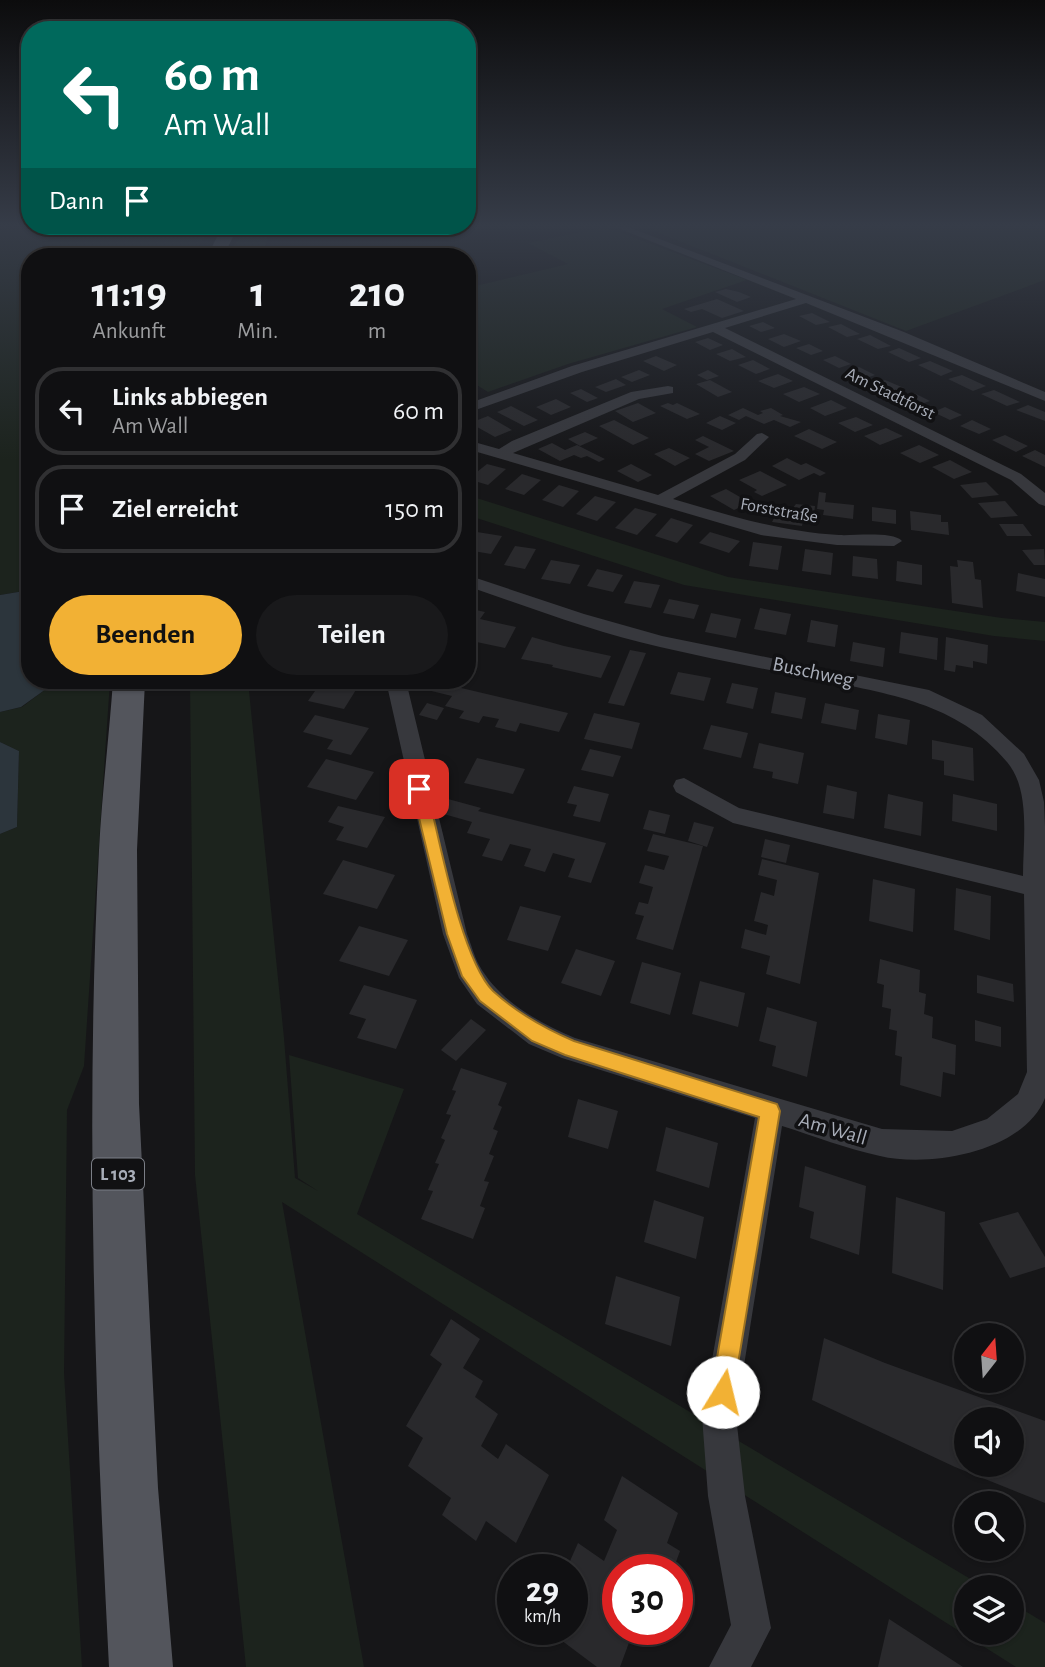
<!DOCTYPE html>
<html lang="de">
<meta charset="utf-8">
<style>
:root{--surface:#101012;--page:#19191b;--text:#f1f3f6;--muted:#9c9d9f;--line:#303032;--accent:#f2b134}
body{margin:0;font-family:"Alegreya Sans",sans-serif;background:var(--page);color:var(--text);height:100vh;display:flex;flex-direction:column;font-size:26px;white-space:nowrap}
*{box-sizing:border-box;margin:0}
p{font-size:23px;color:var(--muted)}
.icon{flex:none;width:38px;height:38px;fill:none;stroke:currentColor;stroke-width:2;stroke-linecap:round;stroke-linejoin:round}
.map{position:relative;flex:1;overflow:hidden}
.details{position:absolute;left:21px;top:248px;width:455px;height:441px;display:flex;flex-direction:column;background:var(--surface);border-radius:28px;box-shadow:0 2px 5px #0004,0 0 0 2px var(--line)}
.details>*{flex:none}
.banner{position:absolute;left:21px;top:21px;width:455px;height:214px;border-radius:28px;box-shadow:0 2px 5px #0004,0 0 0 2px var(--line);background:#00695c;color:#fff;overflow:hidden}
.needle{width:46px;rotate:17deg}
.tools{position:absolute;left:954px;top:1323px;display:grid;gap:14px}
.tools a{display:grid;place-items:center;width:70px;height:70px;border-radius:50%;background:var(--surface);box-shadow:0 2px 5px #0004,0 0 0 2px var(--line);font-size:35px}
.speed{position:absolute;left:497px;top:1554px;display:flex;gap:14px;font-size:35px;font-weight:700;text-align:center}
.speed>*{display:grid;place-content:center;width:91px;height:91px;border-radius:50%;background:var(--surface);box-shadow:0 2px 5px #0004,0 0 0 2px var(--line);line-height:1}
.speed small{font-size:18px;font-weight:400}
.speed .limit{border:10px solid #d22;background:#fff;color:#111}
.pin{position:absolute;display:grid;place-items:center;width:60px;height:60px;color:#fff;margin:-30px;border-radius:14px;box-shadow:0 4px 10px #0006}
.me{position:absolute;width:77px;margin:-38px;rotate:9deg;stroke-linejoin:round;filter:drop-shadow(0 0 5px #0008)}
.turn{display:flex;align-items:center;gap:24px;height:147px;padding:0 28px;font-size:32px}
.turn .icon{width:91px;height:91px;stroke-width:2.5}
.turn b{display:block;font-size:49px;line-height:60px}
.then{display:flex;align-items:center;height:66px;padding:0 28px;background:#0003;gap:14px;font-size:26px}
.eta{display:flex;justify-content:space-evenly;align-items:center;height:119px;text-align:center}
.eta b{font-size:42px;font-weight:700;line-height:49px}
.cta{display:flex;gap:14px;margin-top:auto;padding:14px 28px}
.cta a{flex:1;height:80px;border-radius:42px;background:var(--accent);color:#111;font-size:28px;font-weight:700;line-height:80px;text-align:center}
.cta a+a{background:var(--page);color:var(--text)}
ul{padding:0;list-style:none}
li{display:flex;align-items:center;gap:21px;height:88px;margin:0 14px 10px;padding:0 14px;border:4px solid var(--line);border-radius:28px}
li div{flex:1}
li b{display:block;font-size:26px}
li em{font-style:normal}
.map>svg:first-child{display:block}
.green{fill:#1c231d}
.water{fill:#2c353c}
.building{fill:#29292c;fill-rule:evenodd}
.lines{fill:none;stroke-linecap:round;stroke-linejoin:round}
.street{fill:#37383d;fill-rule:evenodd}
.primary{fill:#53555c;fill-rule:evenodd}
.route{fill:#f2b134;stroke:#9d7322;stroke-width:2}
.labels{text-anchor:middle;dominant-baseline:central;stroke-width:7;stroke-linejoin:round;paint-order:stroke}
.far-street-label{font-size:18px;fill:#a8adb8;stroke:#111113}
.shield{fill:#111113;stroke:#7b7e86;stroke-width:2}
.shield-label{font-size:19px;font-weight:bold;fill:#a8adb8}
.street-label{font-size:21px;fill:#a8adb8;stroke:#111113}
</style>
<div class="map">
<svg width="1045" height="1667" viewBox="0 0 1045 1667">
<rect width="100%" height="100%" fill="#161618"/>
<!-- green -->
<g class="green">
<polygon points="18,227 211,227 191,257 30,257 30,590 0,595 0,230"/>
<polygon points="247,227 270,227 264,252 311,246 327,257 226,257"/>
<polygon points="606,227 747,280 662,309 697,327 568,364 488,392 467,379 467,288 568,264 528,243"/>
<polygon points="644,227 1045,227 1045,280 906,331"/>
<polygon points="467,495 728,577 1002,618 1045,622 1045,641 994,636 684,585 467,515"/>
<polygon points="48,681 110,681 84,1066 67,1110 64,1373 82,1667 0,1667 0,834 17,827 19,751 0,742 0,712 22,707 46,689"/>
<polygon points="190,681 248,681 284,1038 295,1178 318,1191 298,1178 289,1055 404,1089 357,1214 984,1587 966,1587 966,1633 1012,1633 1012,1603 1045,1623 1045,1667 1016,1667 282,1202 364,1667 246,1667 195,1175"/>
</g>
<!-- water -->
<g class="water">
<polygon points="30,590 30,681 48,681 46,689 21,707 0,712 0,595"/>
<polygon points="0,742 19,751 17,827 0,834"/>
</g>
<!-- building -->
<g class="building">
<polygon points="726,289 739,292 751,297 737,302 715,292"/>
<polygon points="717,299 744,311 722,318 702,309 691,312 684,309"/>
<polygon points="812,313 830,322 816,325 799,316"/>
<polygon points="763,322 775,328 761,332 749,326"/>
<polygon points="841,324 860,334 847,337 828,327"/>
<polygon points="784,334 801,341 784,347 768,339"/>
<polygon points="870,335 891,346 878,349 857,339"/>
<polygon points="708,338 723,345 710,350 695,342"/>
<polygon points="809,344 823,351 811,355 796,348"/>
<polygon points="899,348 921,358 909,362 888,352"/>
<polygon points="732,349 746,357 730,361 716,354"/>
<polygon points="656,356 677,365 664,371 643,361"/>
<polygon points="835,356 851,364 839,368 823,360"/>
<polygon points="753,360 770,369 756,374 738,365"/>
<polygon points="930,361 953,371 941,376 918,365"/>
<polygon points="859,367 875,375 863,379 847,371"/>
<polygon points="639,370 650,375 632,382 621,377"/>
<polygon points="708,370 719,376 707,380 697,375"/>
<polygon points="778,374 793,381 774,388 758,381"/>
<polygon points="962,375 986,386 973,391 948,379"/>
<polygon points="616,379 626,385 606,392 595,387"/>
<polygon points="710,380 732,392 718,397 696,384"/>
<polygon points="885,380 904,388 893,393 874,384"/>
<polygon points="804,387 820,394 799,402 783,394"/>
<polygon points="581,389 598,398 587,402 570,393"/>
<polygon points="994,390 1020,402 1007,406 981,394"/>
<polygon points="914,393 930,401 918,405 902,398"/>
<polygon points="556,399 571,407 551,415 536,407"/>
<polygon points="831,400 847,408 825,416 810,408"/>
<polygon points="638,403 656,413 633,422 615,411"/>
<polygon points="668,403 673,405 677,403 700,414 687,419 660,406"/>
<polygon points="1028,405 1045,412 1045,421 1016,410"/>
<polygon points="511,406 538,420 524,426 497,412"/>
<polygon points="945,407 962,415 950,420 933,412"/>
<polygon points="743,408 758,415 763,413 760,411 771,408 783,415 780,416 801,422 790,427 774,420 764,424 746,416 739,420 728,415"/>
<polygon points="488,416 512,430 495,437 470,423"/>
<polygon points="720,416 736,423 722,430 706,423"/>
<polygon points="856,417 873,425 855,432 838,423"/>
<polygon points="614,420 649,438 633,445 599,426"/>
<polygon points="972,420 991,429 979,434 960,426"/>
<polygon points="886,428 903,436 880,445 864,436"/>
<polygon points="809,429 837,442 822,449 794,436"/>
<polygon points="585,432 598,438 580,446 568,439"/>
<polygon points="1005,435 1028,446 1016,452 992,440"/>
<polygon points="703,436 734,451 709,461 695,454 709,447 695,440"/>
<polygon points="552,443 565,450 577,445 605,459 599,462 587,456 581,458 574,455 560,461 538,449"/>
<polygon points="919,445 939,455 920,463 900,453"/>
<polygon points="669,448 690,458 675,466 654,454"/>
<polygon points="1035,450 1045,455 1045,467 1022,456"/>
<polygon points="787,458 801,465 806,463 826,473 820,476 814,473 799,480 772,466"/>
<polygon points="950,460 972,472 954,479 932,467"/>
<polygon points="487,464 506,469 488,485 468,479"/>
<polygon points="631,464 652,475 638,482 617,471"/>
<polygon points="760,471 787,485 762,496 754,492 757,490 739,480"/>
<polygon points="522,474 541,480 524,495 505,489"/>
<polygon points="986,482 999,495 972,498 960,485"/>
<polygon points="559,485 579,491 563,507 542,500"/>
<polygon points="726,489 740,497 743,495 759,504 754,506 750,503 734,510 710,496"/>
<polygon points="819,492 826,493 825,502 854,505 853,519 823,515 824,510 817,509"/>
<polygon points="595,496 616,502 597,521 576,514"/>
<polygon points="1005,501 1018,516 991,518 978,503"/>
<polygon points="796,504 815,506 813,522 803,520 802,526 772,522 778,511 789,513"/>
<polygon points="872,507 896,510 896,524 872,521"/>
<polygon points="635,508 657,514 637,535 615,528"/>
<polygon points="910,511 941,515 941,522 948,522 949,535 911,530"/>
<polygon points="671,518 693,525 677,543 655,536"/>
<polygon points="999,524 1023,524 1032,536 1007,536"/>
<polygon points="477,532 502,536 491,554 467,550"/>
<polygon points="710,532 740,541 729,553 699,543"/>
<polygon points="753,542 782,546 778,570 749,566"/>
<polygon points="515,546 536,549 525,569 504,565"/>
<polygon points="805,549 833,553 831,575 802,571"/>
<polygon points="1044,549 1045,565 1034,565 1022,550"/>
<polygon points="853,556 877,559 878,579 852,576"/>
<polygon points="551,560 580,565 570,584 541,579"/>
<polygon points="957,560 973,562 975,579 981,580 983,608 952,603 950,566 958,567"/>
<polygon points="897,561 922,565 922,585 896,581"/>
<polygon points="597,569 623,575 613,592 587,586"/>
<polygon points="1018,573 1045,579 1045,597 1016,591"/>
<polygon points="634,581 660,585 651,608 624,603"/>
<polygon points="669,599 699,605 694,619 663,613"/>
<polygon points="467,608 485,612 480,619 516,627 505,648 467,640"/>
<polygon points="760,608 791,614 786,635 754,629"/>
<polygon points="711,613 741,619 736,638 705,632"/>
<polygon points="811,620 838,625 835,647 807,642"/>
<polygon points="901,632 938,638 937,660 899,653"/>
<polygon points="532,637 564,646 611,656 601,678 552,667 553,665 521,659"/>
<polygon points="946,637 988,645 987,664 973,661 973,668 956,665 955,672 944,670"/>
<polygon points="853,642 885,648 883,667 850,661"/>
<polygon points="630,650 646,653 624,706 608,703"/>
<polygon points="678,672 711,678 704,701 670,694"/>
<polygon points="322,681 337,681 359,685 344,709 308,701"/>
<polygon points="419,681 441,681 458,685 457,687 568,713 559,732 520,723 516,732 495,727 499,719 483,716 479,723 459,718 464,711 445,706 452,696 415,687"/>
<polygon points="732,683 758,688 753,709 726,703"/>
<polygon points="775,692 806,698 802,719 771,713"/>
<polygon points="427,703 444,708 437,720 419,715"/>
<polygon points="825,703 859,710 856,730 821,723"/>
<polygon points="594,713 640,723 632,749 584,739"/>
<polygon points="878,714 910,720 907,745 875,738"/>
<polygon points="315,715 369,728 351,755 327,749 333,740 303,732"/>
<polygon points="711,725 748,733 741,758 703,749"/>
<polygon points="932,740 973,748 974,781 944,775 944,761 932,759"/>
<polygon points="759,743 804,753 798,784 772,778 773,772 753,768"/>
<polygon points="590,749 621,756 613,777 581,770"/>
<polygon points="477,758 525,769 513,794 464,783"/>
<polygon points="326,759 374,772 356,800 307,787"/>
<polygon points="827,785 857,792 854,819 823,813"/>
<polygon points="574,786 609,794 600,822 573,816 577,805 567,803"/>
<polygon points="888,794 923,802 921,836 884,828"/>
<polygon points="953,794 997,804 997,831 952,821"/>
<polygon points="448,799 481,808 478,811 606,843 591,883 568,877 575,859 553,853 545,872 524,866 531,849 510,844 502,861 482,856 490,839 467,833 472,822 440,813"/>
<polygon points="338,806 385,817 367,848 336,840 344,827 328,822"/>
<polygon points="649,810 670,815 665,834 643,829"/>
<polygon points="694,822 714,827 707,847 688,841"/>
<polygon points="653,834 703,846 673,950 636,939 644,916 635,914 639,902 648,904 653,887 639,883 645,865 664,870 669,856 647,851"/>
<polygon points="765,839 790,845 786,863 761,857"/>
<polygon points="762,859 819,873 800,984 766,974 770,956 741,948 745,929 766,935 768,925 754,921 761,892 774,896 777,880 758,875"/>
<polygon points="343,860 395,875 377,909 323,894"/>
<polygon points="873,879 915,889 913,932 869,921"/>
<polygon points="956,888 991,896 990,940 954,930"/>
<polygon points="520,906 561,916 548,951 507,940"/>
<polygon points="359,926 408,940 389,976 339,961"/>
<polygon points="576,949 615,961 601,996 561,983"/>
<polygon points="880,959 920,970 919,992 926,994 924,1014 933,1017 932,1038 956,1045 955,1075 943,1072 941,1097 900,1085 902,1057 895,1055 897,1031 889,1029 891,1009 882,1007 884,985 877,983"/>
<polygon points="642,962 681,973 670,1015 630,1003"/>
<polygon points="977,975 1013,984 1014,1002 977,993"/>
<polygon points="700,981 745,993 738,1027 692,1014"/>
<polygon points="364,985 417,1000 396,1049 357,1038 366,1019 349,1014"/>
<polygon points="767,1007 817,1022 807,1077 772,1066 776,1046 759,1041"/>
<polygon points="471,1019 486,1030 456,1061 441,1050"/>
<polygon points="975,1020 1001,1027 1001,1047 975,1041"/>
<polygon points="461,1068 507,1083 498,1105 502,1107 493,1129 498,1131 489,1154 494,1156 484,1181 489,1182 480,1206 485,1208 473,1239 421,1219 433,1191 428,1190 439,1164 435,1163 445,1140 441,1138 451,1115 446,1114 456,1091 452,1090"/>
<polygon points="578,1099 618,1111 608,1149 568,1137"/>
<polygon points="666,1127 718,1143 709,1188 656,1171"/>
<polygon points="805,1166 866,1186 859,1255 810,1238 814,1212 799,1207"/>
<polygon points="896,1197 945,1212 943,1290 892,1273"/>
<polygon points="654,1200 704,1217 696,1259 644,1242"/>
<polygon points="1018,1212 1045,1257 1045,1267 1010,1278 979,1223"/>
<polygon points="616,1276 680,1297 671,1346 605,1324"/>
<polygon points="451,1319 480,1339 463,1368 483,1381 475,1397 498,1414 481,1446 498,1459 506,1444 549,1475 516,1543 486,1521 476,1541 442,1515 451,1498 408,1466 423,1438 406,1426 442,1364 430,1355"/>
<path d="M 824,1338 L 885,1363 L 1045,1421 L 1045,1503 L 955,1467 L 812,1400 ZM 966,1419 L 1012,1419 L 1012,1465 L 966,1465 Z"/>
<polygon points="622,1476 678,1513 667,1543 680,1551 673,1570 618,1570 618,1629 634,1629 620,1667 597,1667 557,1637 560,1629 572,1629 572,1570 566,1570 578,1543 604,1561 617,1530 604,1520"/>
<polygon points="889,1619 963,1667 878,1667"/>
</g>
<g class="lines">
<!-- street -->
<g class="street">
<polygon points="615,227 628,227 904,332 1045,392 1045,401 806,303 725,328 1021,474 1045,493 1045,506 1039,504 1011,480 713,332 582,372 467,413 467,404 572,366 796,299"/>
<path d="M 668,386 L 673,387 L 673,393 L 639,399 L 513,453 L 658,495 L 735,454 L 757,434 L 762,433 L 769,437 L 745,460 L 673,499 C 728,515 781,532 839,535 C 853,536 893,531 902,541 L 894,546 L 837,545 L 761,535 L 467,449 L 467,440 L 499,449 L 512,441 L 631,392 Z"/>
<path d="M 467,575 L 584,614 L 662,636 L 929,690 L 982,715 L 1024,754 L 1039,780 L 1044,802 L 1045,826 L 1045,1098 C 1024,1152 930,1168 880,1156 C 847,1149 814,1136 782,1126 L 736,1416 L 745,1496 L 771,1628 L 751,1667 L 709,1667 L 731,1625 L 708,1496 L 702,1416 L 755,1118 L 562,1058 L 529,1044 L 477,1004 L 459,978 L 443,934 L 386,681 L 406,681 L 467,934 C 471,944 474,956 479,965 C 499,1001 539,1023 575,1038 L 882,1129 L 952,1131 L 987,1119 L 1018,1094 L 1027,1072 L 1024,894 L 733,823 L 676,792 L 673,786 L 676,780 L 684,778 L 739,808 L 1023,876 C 1023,841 1031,790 1007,762 C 957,702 888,694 816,679 C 764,669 712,659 660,647 C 594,632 531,608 467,586 Z"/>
</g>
<!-- primary -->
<g class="primary">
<polygon points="222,227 238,227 223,257 207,257"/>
<path d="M 113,681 L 145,681 L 137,850 L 139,1104 L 158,1488 L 173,1667 L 109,1667 C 95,1397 85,1120 99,850 C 102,794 109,737 113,681 Z"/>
</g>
</g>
<!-- sky -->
<linearGradient id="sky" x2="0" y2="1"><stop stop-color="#0c0c0d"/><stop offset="0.49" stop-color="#363c48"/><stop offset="1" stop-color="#363c48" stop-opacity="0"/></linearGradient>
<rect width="1045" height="460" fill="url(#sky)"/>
<!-- route -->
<path class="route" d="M 419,784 L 427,789 C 439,837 461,959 493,991 C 516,1012 546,1029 574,1041 L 777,1104 L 780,1111 L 732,1400 L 723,1404 L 715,1400 L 711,1392 L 759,1117 L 565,1055 L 532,1041 L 480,1001 L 462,976 L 447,934 L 412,789 Z"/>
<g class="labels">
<!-- far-street labels -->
<g class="far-street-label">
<text transform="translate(890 394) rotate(26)">Am Stadtforst</text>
<text transform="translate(779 511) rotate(10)">Forststraße</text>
</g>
<!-- shield labels -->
<rect class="shield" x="92" y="1158.5" width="52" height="31" rx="5"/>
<g class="shield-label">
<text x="118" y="1174">L 103</text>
</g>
<!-- street labels -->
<g class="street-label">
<text transform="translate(813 672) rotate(12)">Buschweg</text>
<text transform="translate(833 1129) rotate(16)">Am Wall</text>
</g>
</g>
</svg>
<div class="tools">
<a><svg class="needle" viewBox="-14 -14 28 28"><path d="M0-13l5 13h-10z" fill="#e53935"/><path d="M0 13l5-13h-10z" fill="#9c9d9f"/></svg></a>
<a><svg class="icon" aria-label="sound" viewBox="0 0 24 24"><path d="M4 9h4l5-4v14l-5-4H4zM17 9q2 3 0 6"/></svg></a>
<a><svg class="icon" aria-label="search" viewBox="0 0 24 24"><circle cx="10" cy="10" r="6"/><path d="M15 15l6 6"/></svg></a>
<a><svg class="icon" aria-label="layers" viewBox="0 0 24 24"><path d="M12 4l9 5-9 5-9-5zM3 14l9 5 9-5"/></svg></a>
</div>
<div class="speed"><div>29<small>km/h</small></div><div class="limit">30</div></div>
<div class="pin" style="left:419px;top:789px;background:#d93025"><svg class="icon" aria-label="arrive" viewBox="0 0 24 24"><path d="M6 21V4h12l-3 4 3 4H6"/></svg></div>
<svg class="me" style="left:723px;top:1392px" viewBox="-20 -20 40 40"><circle r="19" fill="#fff"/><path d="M0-13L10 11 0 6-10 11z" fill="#f2b134"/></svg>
<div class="banner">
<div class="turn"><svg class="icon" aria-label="left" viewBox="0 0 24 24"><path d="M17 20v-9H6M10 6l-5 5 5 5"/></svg><div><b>60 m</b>Am Wall</div></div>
<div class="then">Dann<svg class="icon" aria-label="arrive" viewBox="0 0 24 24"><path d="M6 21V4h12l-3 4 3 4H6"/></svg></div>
</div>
<section class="details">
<div class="eta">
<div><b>11:19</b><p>Ankunft</p></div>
<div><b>1</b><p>Min.</p></div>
<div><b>210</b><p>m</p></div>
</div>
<ul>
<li><svg class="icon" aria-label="left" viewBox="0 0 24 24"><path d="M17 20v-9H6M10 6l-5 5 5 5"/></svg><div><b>Links abbiegen</b><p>Am Wall</p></div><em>60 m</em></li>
<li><svg class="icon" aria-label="arrive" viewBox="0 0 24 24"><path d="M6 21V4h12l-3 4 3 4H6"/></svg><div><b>Ziel erreicht</b></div><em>150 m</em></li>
</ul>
<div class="cta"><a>Beenden</a><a>Teilen</a></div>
</section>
</div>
